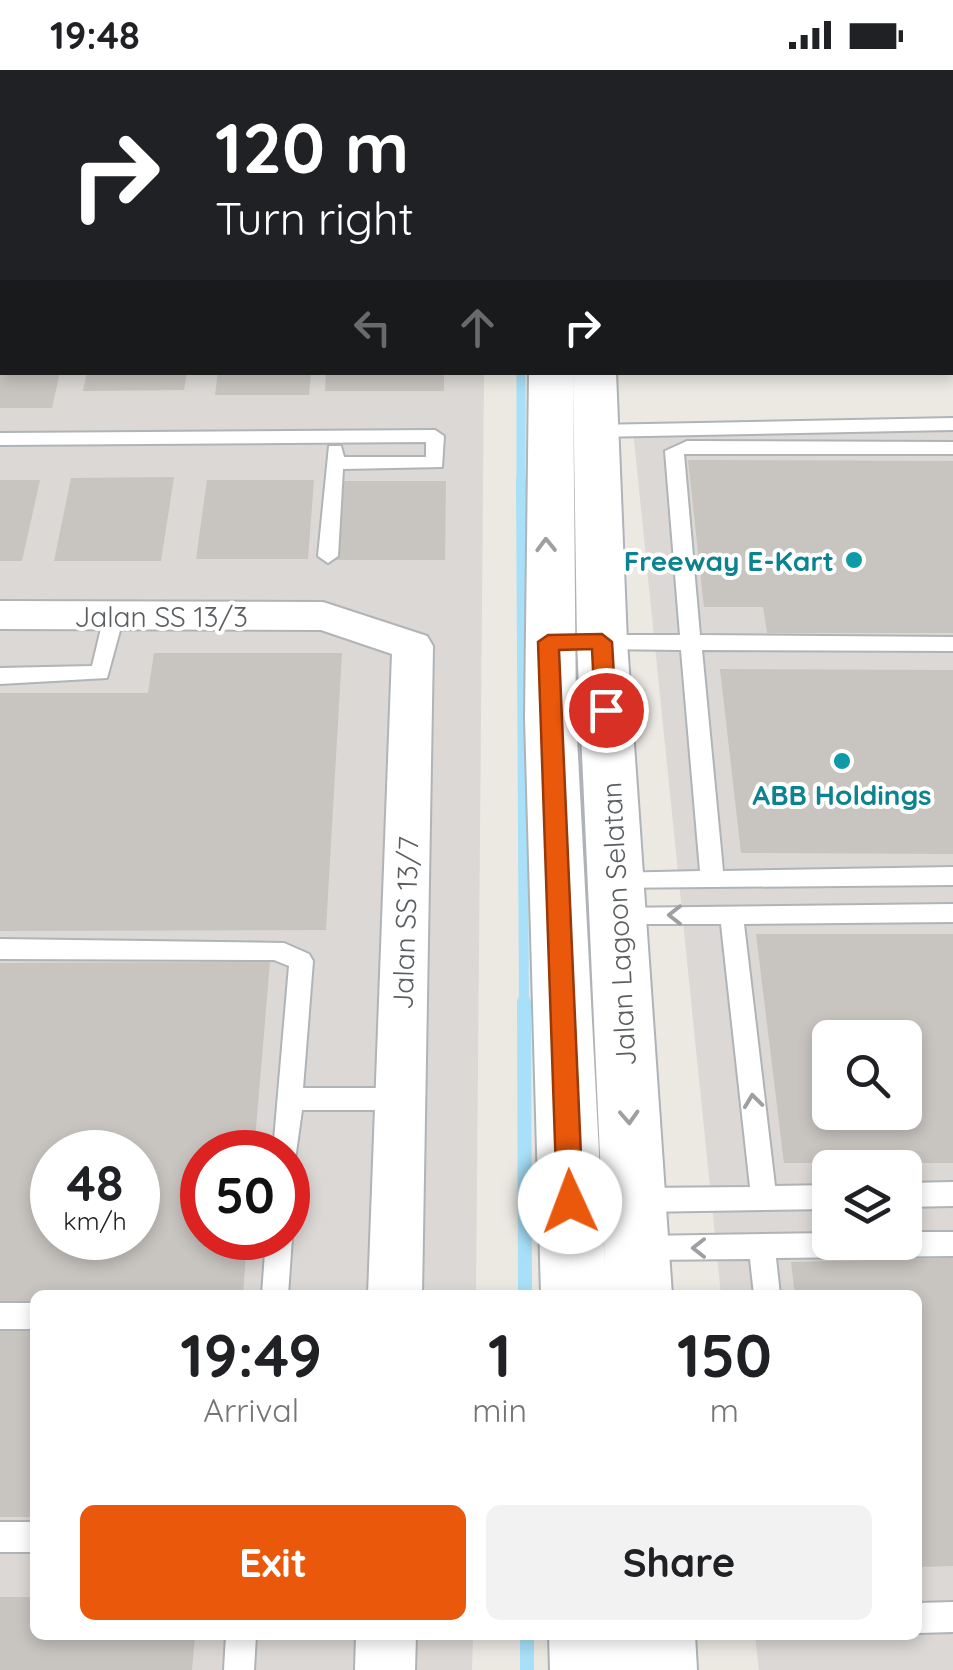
<!DOCTYPE html>
<style>
:root{--surface:#fff;--page:#f2f2f2;--text:#202124;--muted:#757577;--accent:#ea580c}
body{margin:0;font-family:Quicksand,sans-serif;background:var(--page);color:var(--text);height:100vh;display:flex;flex-direction:column;font-size:38px;white-space:nowrap}
*{box-sizing:border-box;margin:0}
p{font-size:32px;color:var(--muted)}
.icon{flex:none;width:55px;height:55px;fill:none;stroke:currentColor;stroke-width:2;stroke-linecap:round;stroke-linejoin:round}
.map{position:relative;flex:1;overflow:hidden}
.details{position:absolute;left:30px;top:1220px;width:892px;height:350px;display:flex;flex-direction:column;background:var(--surface);border-radius:15px;box-shadow:0 5px 15px #0003}
.details>*{flex:none}
.top-card{position:absolute;left:0px;top:0px;width:955px;height:305px;box-shadow:0 5px 15px #0003;background:#202124;color:#fff;overflow:hidden}
.tools{position:absolute;left:812px;top:950px;display:grid;gap:20px}
.tools a{display:grid;place-items:center;width:110px;height:110px;border-radius:15px;background:var(--surface);box-shadow:0 5px 15px #0003;font-size:50px}
.speed{position:absolute;left:30px;top:1060px;display:flex;gap:20px;font-size:50px;font-weight:700;text-align:center}
.speed>*{display:grid;place-content:center;width:130px;height:130px;border-radius:50%;background:var(--surface);box-shadow:0 5px 15px #0003;line-height:1}
.speed small{font-size:25px;font-weight:400}
.speed .limit{border:15px solid #d22;background:#fff;color:#111}
.pin{position:absolute;display:grid;place-items:center;width:85px;height:85px;color:#fff;margin:-42px;border:5px solid #fff;border-radius:50%;box-shadow:0 2px 10px #0007}
.me{position:absolute;width:110px;margin:-55px;rotate:358deg;stroke-linejoin:round;filter:drop-shadow(0 0 8px #0008)}
.turn{display:flex;align-items:center;gap:35px;height:210px;padding:0 50px;font-size:45px}
.turn .icon{width:130px;height:130px;stroke-width:2.5}
.turn b{display:block;font-size:70px;line-height:85px}
.lanes{display:flex;align-items:center;height:95px;padding:0 50px;background:#0003;justify-content:center;gap:50px;direction:ltr}
.lanes .off{opacity:.35}
.eta{display:flex;justify-content:space-evenly;align-items:center;height:170px;text-align:center}
.eta b{font-size:60px;font-weight:800;line-height:70px}
.button{display:flex;gap:20px;margin-top:auto;padding:20px 50px}
.button a{flex:1;height:115px;border-radius:15px;background:var(--accent);color:#fff;font-size:40px;font-weight:800;line-height:115px;text-align:center}
.button a+a{background:var(--page);color:var(--text)}
.status{display:flex;justify-content:space-between;align-items:center;height:70px;padding:0 50px;background:var(--surface);direction:ltr}
.status svg{height:28px;fill:currentColor}
.map>svg:first-child{display:block}
.industrial{fill:#dbd8d5;fill-rule:evenodd}
.lines{fill:none;stroke-linecap:round;stroke-linejoin:round}
.stream-far2{stroke:#a7e0f8;stroke-width:9}
.stream-far1{stroke:#a7e0f8;stroke-width:10}
.stream{stroke:#a7e0f8;stroke-width:14}
.river{stroke:#a7e0f8;stroke-width:68}
.building{fill:#c8c4c0;fill-rule:evenodd}
.service-casing{stroke:#b0b4b7;stroke-width:4}
.minor-casing{stroke:#b0b4b7;stroke-width:4}
.secondary-casing{stroke:#afb3b7;stroke-width:4}
.service{fill:#fff;fill-rule:evenodd}
.minor{fill:#fff;fill-rule:evenodd}
.secondary{fill:#fff;fill-rule:evenodd}
.oneway{stroke:#9d9fa1}
.route{fill:#ea580c;stroke:#983908;stroke-width:2.5}
.culture-dot{fill:#0f9aa8;stroke:#fff;stroke-width:4}
.labels{text-anchor:middle;dominant-baseline:central;stroke-width:8;stroke-linejoin:round;paint-order:stroke}
.culture-label{font-size:28px;font-weight:bold;fill:#0d838f;stroke:#fff;text-anchor:end}
.street-label{font-size:28px;fill:#5b5f62;stroke:#fff}
</style>
<div class="status"><b>19:48</b><svg viewBox="0 0 49 12"><path d="M0 12V9h3v3zM5 12V6h3v6zM10 12V3h3v9zM15 12V0h3v12zM26 1h20v11H26zM47 4h2v5h-2z"/></svg></div>
<div class="map">
<svg width="953" height="1600" viewBox="0 0 953 1600">
<rect width="100%" height="100%" fill="#ece9e3"/>
<!-- industrial -->
<g class="industrial">
<path d="M 0,33 L 2,302 L 484,303 L 476,1225 L 35,1225 L 35,1565 L 473,1565 L 472,1600 L 0,1600 ZM 52,1082 L 138,1082 L 138,1168 L 52,1168 ZM 202,1082 L 288,1082 L 288,1168 L 202,1168 Z"/>
<path d="M 953,354 L 953,1600 L 759,1600 L 755,1565 L 918,1565 L 918,1225 L 721,1225 L 633,360 ZM 830,968 L 905,968 L 905,1042 L 830,1042 ZM 830,1098 L 905,1098 L 905,1172 L 830,1172 Z"/>
</g>
<g class="lines">
<!-- stream-far2 -->
<polyline class="stream-far2" points="521,302 521,411"/>
<!-- stream-far1 -->
<polyline class="stream-far1" points="521,409 524,934"/>
<!-- stream -->
<g class="stream">
<polyline points="524,932 525,1225"/>
<polyline points="527,1565 527,1600"/>
</g>
<!-- river -->
<polyline class="river" points="0,8 2,8"/>
</g>
<!-- building -->
<g class="building">
<polygon points="0,302 60,302 52,338 0,338"/>
<polygon points="87,302 187,302 184,320 83,321"/>
<polygon points="218,302 311,302 309,325 215,325"/>
<polygon points="326,302 444,302 444,321 325,321"/>
<polygon points="688,390 953,391 953,563 767,563 763,537 704,537"/>
<polygon points="174,407 161,491 54,491 71,408"/>
<polygon points="0,410 40,410 22,491 0,491"/>
<polygon points="207,410 314,410 308,489 196,489"/>
<polygon points="341,411 446,411 445,490 336,490"/>
<polygon points="154,583 342,583 326,860 0,861 0,623 148,623"/>
<polygon points="720,599 953,600 953,784 741,783"/>
<path d="M 756,864 L 953,864 L 953,1093 L 784,1093 ZM 830,968 L 905,968 L 905,1042 L 830,1042 Z"/>
<path d="M 270,892 L 254,1082 L 202,1082 L 202,1168 L 247,1168 L 243,1225 L 35,1225 L 35,1447 L 0,1447 L 0,893 ZM 52,1082 L 138,1082 L 138,1168 L 52,1168 Z"/>
<polygon points="953,1188 953,1496 918,1497 918,1225 795,1225 791,1192"/>
<polygon points="0,1527 35,1527 35,1565 195,1565 192,1600 0,1600"/>
</g>
<g class="lines">
<defs>
<g id="service">
<rect x="952" y="71" width="1" height="10"/>
<polygon points="952,108 953,109 953,120 952,120"/>
<rect x="0" y="143" width="2" height="10"/>
<rect x="952" y="182" width="1" height="10"/>
<rect x="952" y="198" width="1" height="10"/>
<polygon points="953,348 953,360 595,367 586,361 595,355"/>
<polygon points="435,360 444,366 442,397 343,399 338,486 328,493 318,486 329,376 341,376 344,387 426,387 426,372 0,375 0,363"/>
<polygon points="687,371 953,372 953,384 684,384 700,565 953,567 953,581 702,580 723,801 953,797 953,815 604,818 601,812 604,806 612,803 700,801 681,580 597,579 587,572 597,565 680,565 665,381"/>
<polygon points="114,539 124,546 107,608 0,614 0,598 92,596 104,546"/>
<polygon points="953,834 953,852 744,854 775,1116 830,1115 830,1139 639,1142 630,1138 626,1130 630,1122 639,1118 750,1117 721,854 618,854 610,852 607,845 610,838"/>
<polygon points="0,869 284,873 309,884 313,891 303,1018 400,1018 409,1021 412,1029 409,1037 400,1040 302,1040 295,1090 288,1093 288,1082 273,1082 289,896 274,890 0,889"/>
<polygon points="953,1112 953,1136 905,1137 905,1113"/>
<polygon points="288,1159 292,1168 288,1225 262,1225 266,1168 288,1168"/>
<polygon points="905,1162 953,1162 953,1186 776,1188 780,1225 754,1225 750,1189 642,1190 633,1187 629,1178 633,1169 642,1166 830,1163 830,1172 905,1172"/>
<rect x="0" y="1233" width="35" height="26"/>
<rect x="0" y="1452" width="35" height="30"/>
<polygon points="953,1532 953,1562 918,1563 918,1533"/>
<polygon points="226,1565 256,1565 254,1600 224,1600"/>
</g>
<g id="minor">
<polygon points="0,531 323,532 427,566 433,576 422,1225 368,1225 392,584 321,560 0,559"/>
<polygon points="356,1565 416,1565 415,1600 355,1600"/>
</g>
<g id="secondary">
<rect x="541" y="0" width="36" height="2"/>
<polygon points="610,0 652,0 653,2 612,2"/>
<polygon points="939,0 953,0 953,18 952,2 937,2"/>
<path d="M 529,302 L 616,302 L 627,572 L 672,1225 L 541,1225 L 525,648 ZM 573,304 L 577,572 L 605,1197 L 576,648 Z"/>
<polygon points="549,1565 695,1565 697,1600 550,1600"/>
</g>
</defs>
<!-- service casing -->
<use href="#service" class="service-casing"/>
<!-- minor casing -->
<use href="#minor" class="minor-casing"/>
<!-- secondary casing -->
<use href="#secondary" class="secondary-casing"/>
<!-- service -->
<use href="#service" class="service"/>
<!-- minor -->
<use href="#minor" class="minor"/>
<!-- secondary -->
<use href="#secondary" class="secondary"/>
</g>
<!-- one-way arrows -->
<defs><path id="oneway-chevron" d="M-2-3.5L2.5 0L-2 3.5" fill="none" stroke-width="1.6" stroke-linecap="round" stroke-linejoin="round" transform="scale(2.5)"/></defs>
<g class="oneway">
<use href="#oneway-chevron" transform="translate(546 475) rotate(-91)"/>
<use href="#oneway-chevron" transform="translate(675 845) rotate(180)"/>
<use href="#oneway-chevron" transform="translate(753 1031) rotate(-97)"/>
<use href="#oneway-chevron" transform="translate(629 1047) rotate(87)"/>
<use href="#oneway-chevron" transform="translate(699 1178) rotate(180)"/>
</g>
<!-- route -->
<polygon class="route" points="602,564 612,572 616,640 613,646 598,646 595,640 592,579 559,580 583,1132 579,1140 570,1144 561,1140 557,1132 538,572 548,565"/>
<!-- markers -->
<g class="culture-dot">
<circle cx="854" cy="490" r="10"/>
<circle cx="842" cy="691" r="10"/>
</g>
<g class="labels">
<!-- culture labels -->
<g class="culture-label">
<text x="834" y="490">Freeway E-Kart</text>
<text x="842" y="724" text-anchor="middle">ABB Holdings</text>
</g>
<!-- street labels -->
<g class="street-label">
<text x="161" y="546">Jalan SS 13/3</text>
<text transform="translate(405 853) rotate(-88)">Jalan SS 13/7</text>
<text transform="translate(618 854) rotate(-93)">Jalan Lagoon Selatan</text>
</g>
</g>
</svg>
<div class="tools">
<a><svg class="icon" aria-label="search" viewBox="0 0 24 24"><circle cx="10" cy="10" r="6"/><path d="M15 15l6 6"/></svg></a>
<a><svg class="icon" aria-label="layers" viewBox="0 0 24 24"><path d="M12 4l9 5-9 5-9-5zM3 14l9 5 9-5"/></svg></a>
</div>
<div class="speed"><div>48<small>km/h</small></div><div class="limit">50</div></div>
<div class="pin" style="left:606px;top:640px;background:#d93025"><svg class="icon" aria-label="arrive" viewBox="0 0 24 24"><path d="M6 21V4h12l-3 4 3 4H6"/></svg></div>
<svg class="me" style="left:570px;top:1132px" viewBox="-20 -20 40 40"><circle r="19" fill="#fff"/><path d="M0-13L10 11 0 6-10 11z" fill="#ea580c"/></svg>
<div class="top-card">
<div class="turn"><svg class="icon" aria-label="right" viewBox="0 0 24 24"><path d="M7 20v-9h11M14 6l5 5-5 5"/></svg><div><b>120 m</b>Turn right</div></div>
<div class="lanes"><svg class="icon off" aria-label="left" viewBox="0 0 24 24"><path d="M17 20v-9H6M10 6l-5 5 5 5"/></svg><svg class="icon off" aria-label="ahead" viewBox="0 0 24 24"><path d="M12 20V5M6 11l6-6 6 6"/></svg><svg class="icon" aria-label="right" viewBox="0 0 24 24"><path d="M7 20v-9h11M14 6l5 5-5 5"/></svg></div>
</div>
<section class="details">
<div class="eta">
<div><b>19:49</b><p>Arrival</p></div>
<div><b>1</b><p>min</p></div>
<div><b>150</b><p>m</p></div>
</div>
<div class="button"><a>Exit</a><a>Share</a></div>
</section>
</div>
